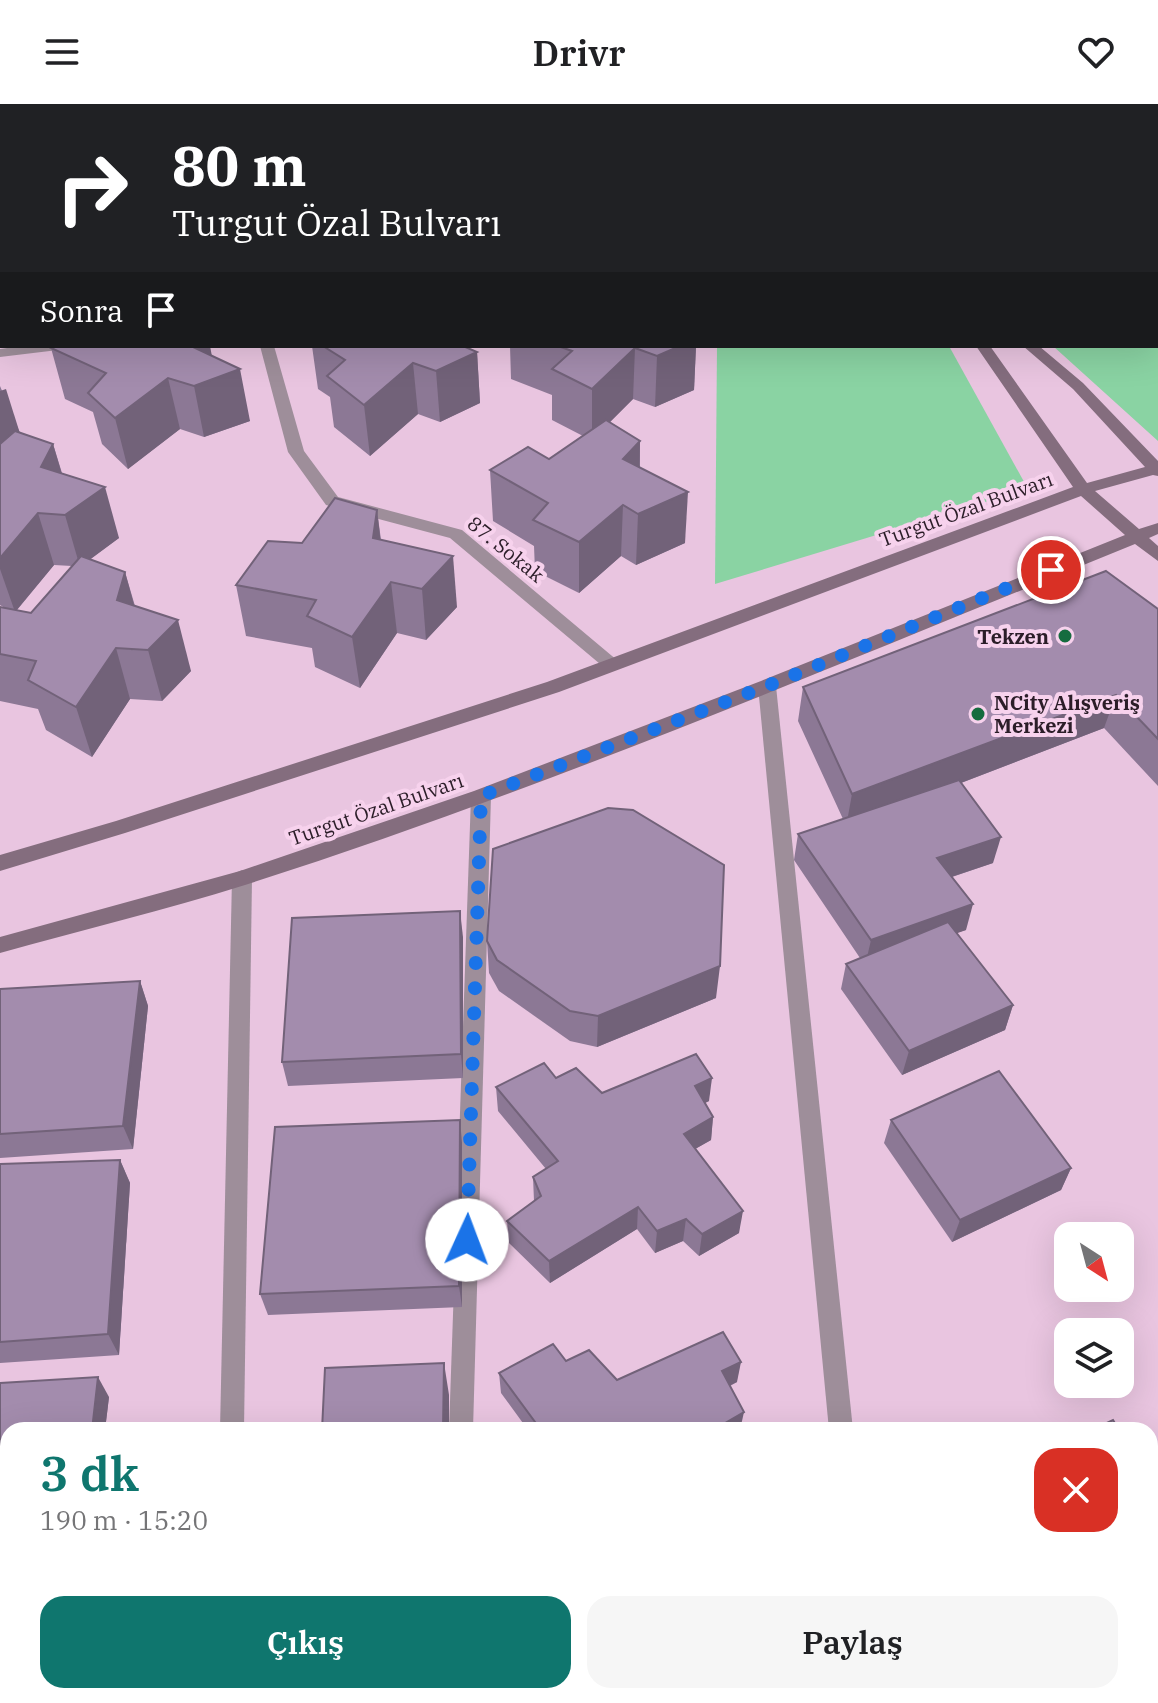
<!DOCTYPE html>
<html lang="tr">
<meta charset="utf-8">
<style>
:root{--surface:#fff;--page:#f6f6f6;--text:#202124;--muted:#757577;--accent:#0f766e}
body{margin:0;font-family:"IBM Plex Serif",serif;background:var(--page);color:var(--text);height:100vh;display:flex;flex-direction:column;font-size:30px;white-space:nowrap}
*{box-sizing:border-box;margin:0}
p{font-size:26px;color:var(--muted)}
.icon{flex:none;width:44px;height:44px;fill:none;stroke:currentColor;stroke-width:2;stroke-linecap:round;stroke-linejoin:round}
.map{position:relative;flex:1;overflow:hidden}
.panel{position:absolute;left:0px;top:1318px;width:1158px;height:282px;display:flex;flex-direction:column;background:var(--surface);border-radius:24px 24px 0 0;box-shadow:0 8px 32px #0002}
.panel>*{flex:none}
.guide{position:absolute;left:0px;top:0px;width:1158px;height:244px;box-shadow:0 8px 32px #0002;background:#202124;color:#fff;overflow:hidden}
.needle{width:52px;rotate:144deg}
.buttons{position:absolute;left:1054px;top:1118px;display:grid;gap:16px}
.buttons a{display:grid;place-items:center;width:80px;height:80px;border-radius:16px;background:var(--surface);box-shadow:0 8px 32px #0002;font-size:40px}
.pin{position:absolute;display:grid;place-items:center;width:68px;height:68px;color:#fff;margin:-34px;border:4px solid #fff;border-radius:50%;box-shadow:0 2px 8px #0007}
.me{position:absolute;width:88px;margin:-44px;rotate:2deg;stroke-linejoin:round;filter:drop-shadow(0 0 6px #0008)}
.turn{display:flex;align-items:center;gap:28px;height:168px;padding:0 40px;font-size:36px}
.turn .icon{width:104px;height:104px;stroke-width:2.5}
.turn b{display:block;font-size:56px;line-height:68px}
.then{display:flex;align-items:center;height:76px;padding:0 40px;background:#0003;gap:16px;font-size:30px}
.round{display:grid;place-items:center;flex:none;width:84px;height:84px;border-radius:24px;background:var(--page)}
.summary{display:flex;align-items:center;justify-content:space-between;height:136px;padding:0 40px}
h1{font-size:48px;font-weight:600;line-height:60px;color:var(--accent)}
.cta{display:flex;gap:16px;margin-top:auto;padding:16px 40px}
.cta a{flex:1;height:92px;border-radius:24px;background:var(--accent);color:#fff;font-size:32px;font-weight:600;line-height:92px;text-align:center}
.cta a+a{background:var(--page);color:var(--text)}
header{display:flex;justify-content:space-between;align-items:center;height:104px;padding:0 40px;background:var(--surface);font-size:36px;font-weight:600}
.map>svg:first-child{display:block}
.green{fill:#8ad3a3}
.lines{fill:none;stroke-linecap:round;stroke-linejoin:round}
.street{fill:#9e8e9a;fill-rule:evenodd}
.secondary{fill:#846d7e;fill-rule:evenodd}
.wall{fill:#8c7895;fill-rule:evenodd}
.shaded-wall{fill:#726279}
.building{fill:#a38cad;stroke:#726279;stroke-width:2}
.route{stroke:#1a73e8;stroke-width:14;stroke-dasharray:0 25.2}
.poi-dot{fill:#156c3f;stroke:#f7d2ed;stroke-width:3}
.labels{text-anchor:middle;dominant-baseline:central;stroke-width:8;stroke-linejoin:round;paint-order:stroke}
.street-label{font-size:20px;fill:#2b1d28;stroke:#f7d2ed}
.poi-label{font-size:20px;font-weight:bold;fill:#2b1d28;stroke:#f7d2ed;text-anchor:end}
</style>
<header><svg class="icon" aria-label="menu" viewBox="0 0 24 24"><path d="M4 6h16M4 12h16M4 18h16"/></svg>Drivr<svg class="icon" aria-label="heart" viewBox="0 0 24 24"><path d="M12 20l-8-8c-3-5 5-10 8-4 3-6 11-1 8 4z"/></svg></header>
<div class="map">
<svg width="1158" height="1599" viewBox="0 0 1158 1599">
<rect width="100%" height="100%" fill="#e9c5e0"/>
<!-- green -->
<g class="green">
<polygon points="1156,192 1158,192 1158,337 1053,242 1156,242"/>
<polygon points="717,242 949,242 1028,385 715,480"/>
</g>
<g class="lines">
<!-- street -->
<g class="street">
<polygon points="333,0 345,0 346,2 334,2"/>
<polygon points="960,0 973,0 974,2 961,2"/>
<polygon points="1103,0 1116,0 1117,2 1104,2"/>
<polygon points="1156,48 1158,49 1158,58 1156,57"/>
<rect x="1156" y="170" width="2" height="8"/>
<polygon points="21,242 65,242 58,246 0,253 0,245"/>
<polygon points="260,242 274,242 304,347 338,393 462,426 618,557 621,561 618,565 606,565 450,434 326,401 288,348"/>
<polygon points="767,576 776,582 853,1326 829,1326 758,582"/>
<polygon points="481,685 491,692 473,1326 449,1326 471,692"/>
<polygon points="242,766 249,769 252,774 244,1326 220,1326 232,774 235,769"/>
<polygon points="182,1592 210,1592 208,1599 180,1599"/>
<rect x="439" y="1592" width="28" height="7"/>
<rect x="853" y="1592" width="28" height="7"/>
</g>
<!-- secondary -->
<g class="secondary">
<rect x="0" y="50" width="2" height="8"/>
<path d="M 976,242 L 990,242 L 1087,379 L 1145,363 L 1073,285 L 1023,242 L 1039,242 L 1083,279 L 1158,357 L 1158,372 L 1153,371 L 1095,387 L 1139,425 L 1158,419 L 1158,430 L 1149,434 L 1158,442 L 1158,457 L 1135,440 C 841,559 548,684 245,781 C 165,806 82,826 0,849 L 0,833 L 240,767 L 474,687 L 761,577 L 1125,431 L 1081,392 L 559,588 L 125,729 L 0,767 L 0,751 L 116,717 L 547,578 L 1073,383 Z"/>
</g>
</g>
<!-- wall -->
<g class="wall">
<polygon points="0,0 52,0 52,2 2,2 2,20 0,20"/>
<polygon points="174,0 225,0 202,2 174,2"/>
<polygon points="853,0 957,0 958,2 852,2"/>
<polygon points="993,0 1098,0 1100,2 993,2"/>
<polygon points="2,142 2,231 0,232 0,143"/>
<polygon points="312,242 463,242 477,248 480,299 440,318 418,310 370,352 334,323 330,293 318,285"/>
<polygon points="510,242 696,242 694,286 655,303 633,295 610,318 640,337 640,363 685,439 636,461 621,452 579,489 535,467 534,442 493,417 490,366 549,355 583,332 552,316 552,291 511,275"/>
<polygon points="51,244 212,252 250,317 204,333 180,325 128,365 102,340 93,308 65,295"/>
<path d="M 0,282 L 20,329 L 53,340 L 62,369 L 119,434 L 90,455 L 125,468 L 135,502 L 191,567 L 162,597 L 130,595 L 92,653 L 46,626 L 38,605 L 0,597 L 0,503 L 5,504 L 0,501 ZM 54,461 L 72,462 L 31,509 L 17,506 Z"/>
<polygon points="377,406 381,436 457,503 426,536 397,529 360,584 315,563 312,544 246,532 236,481 302,439"/>
<polygon points="1158,505 1158,682 1104,624 961,679 993,759 952,773 966,826 956,829 1013,901 1005,926 902,971 841,885 846,860 860,854 794,756 798,730 843,715 798,617 803,583"/>
<polygon points="463,833 463,974 288,982 282,958"/>
<polygon points="487,837 716,894 597,943 570,937 499,887 489,869"/>
<polygon points="140,877 148,902 133,1045 0,1054 0,885"/>
<polygon points="496,983 602,989 709,997 705,999 713,1013 711,1036 695,1045 739,1129 699,1152 683,1137 655,1149 637,1125 550,1179 509,1139 507,1117 534,1097 533,1073 546,1065 498,1007"/>
<polygon points="891,1016 1071,1064 1061,1086 952,1138 884,1039"/>
<polygon points="462,1039 462,1203 268,1211 260,1190"/>
<polygon points="120,1056 130,1079 119,1251 0,1259 0,1060"/>
<polygon points="566,1257 617,1276 737,1278 730,1282 740,1326 528,1326 501,1289 499,1269"/>
<polygon points="0,1279 109,1293 105,1326 8,1326 8,1500 0,1500"/>
</g>
<!-- shaded-wall -->
<g class="shaded-wall">
<polygon points="190,242 210,242 215,268 240,265 250,317 204,333 194,282"/>
<polygon points="680,242 696,242 694,286 655,303 657,252"/>
<polygon points="635,244 633,295 592,336 592,285"/>
<polygon points="477,248 480,299 440,318 436,267"/>
<polygon points="413,259 418,310 370,352 364,301"/>
<polygon points="168,274 180,325 128,365 115,314"/>
<polygon points="6,285 22,336 0,345 0,287"/>
<polygon points="640,337 639,388 623,401 621,452 579,489 579,438 623,355"/>
<polygon points="53,340 68,391 41,363"/>
<polygon points="105,383 119,434 80,463 65,411"/>
<polygon points="688,388 685,439 636,461 638,410"/>
<polygon points="377,406 383,457 373,434"/>
<polygon points="38,409 54,461 15,508 0,465 0,454"/>
<polygon points="453,452 457,503 426,536 422,485"/>
<polygon points="125,468 139,519 132,547 117,496"/>
<polygon points="391,478 397,529 360,584 352,533"/>
<polygon points="178,516 191,567 162,597 148,546"/>
<polygon points="116,544 130,595 92,653 76,603"/>
<polygon points="1116,591 1104,624 846,723 852,690"/>
<polygon points="1001,733 993,759 930,780 937,754"/>
<polygon points="973,800 966,826 865,862 871,836"/>
<polygon points="460,807 463,833 463,974 461,950"/>
<polygon points="720,862 716,894 597,943 598,912"/>
<polygon points="140,877 148,902 133,1045 123,1022"/>
<polygon points="1013,901 1005,926 902,971 909,947"/>
<polygon points="712,974 709,997 692,1005 695,982"/>
<polygon points="713,1013 711,1036 681,1053 684,1030"/>
<polygon points="460,1016 462,1039 462,1203 459,1182"/>
<polygon points="120,1056 130,1079 119,1251 108,1230"/>
<polygon points="1071,1064 1061,1086 952,1138 960,1116"/>
<polygon points="638,1103 637,1125 550,1179 549,1157"/>
<polygon points="743,1107 739,1129 699,1152 702,1130"/>
<polygon points="686,1115 683,1137 655,1149 657,1127"/>
<polygon points="741,1258 737,1278 718,1287 722,1267"/>
<polygon points="444,1259 449,1291 449,1326 443,1326"/>
<polygon points="98,1273 109,1293 105,1326 92,1326"/>
<polygon points="744,1308 740,1326 713,1326"/>
<polygon points="1158,1461 1158,1471 1150,1475 1150,1465"/>
<polygon points="60,1592 78,1592 76,1599 58,1599"/>
<rect x="441" y="1592" width="5" height="7"/>
</g>
<!-- building -->
<g class="building">
<polygon points="0,0 26,0 0,2"/>
<polygon points="869,0 957,0 958,2 871,2"/>
<polygon points="1016,0 1098,0 1100,2 1018,2"/>
<polygon points="2,142 2,204 0,204 0,143"/>
<polygon points="58,242 191,242 240,265 194,282 168,274 115,314 88,289 106,269 51,244"/>
<polygon points="323,242 463,242 477,248 436,267 413,259 364,301 327,272 345,256"/>
<polygon points="558,242 680,242 657,252 635,244 592,285 552,265 572,247"/>
<polygon points="606,316 640,337 623,355 688,388 638,410 623,401 579,438 533,416 548,399 490,366 528,343 549,355"/>
<polygon points="15,327 53,340 41,363 105,383 65,411 38,409 0,454 0,340"/>
<polygon points="335,394 377,406 373,434 453,452 422,485 391,478 352,533 307,512 316,496 236,481 268,437 302,439"/>
<polygon points="81,452 125,468 117,496 178,516 148,546 116,544 76,603 28,576 36,557 0,550 0,503 31,509"/>
<polygon points="1106,467 1158,505 1158,635 1116,591 852,690 803,583"/>
<polygon points="959,676 1001,733 937,754 973,800 871,836 798,730"/>
<polygon points="608,704 633,706 724,761 720,862 598,912 570,907 497,856 487,837 493,745"/>
<polygon points="460,807 461,950 282,958 292,814"/>
<polygon points="948,818 1013,901 909,947 846,860"/>
<polygon points="140,877 123,1022 0,1030 0,885"/>
<polygon points="696,950 712,974 695,982 713,1013 684,1030 743,1107 702,1130 686,1115 657,1127 638,1103 549,1157 507,1117 541,1092 533,1073 558,1057 496,983 544,959 556,974 576,964 602,989"/>
<polygon points="999,967 1071,1064 960,1116 891,1016"/>
<polygon points="460,1016 459,1182 260,1190 275,1023"/>
<polygon points="120,1056 108,1230 0,1238 0,1060"/>
<polygon points="723,1228 741,1258 722,1267 744,1308 713,1326 541,1326 499,1269 553,1240 566,1257 589,1246 617,1276"/>
<polygon points="444,1259 443,1326 322,1326 325,1264"/>
<polygon points="98,1273 92,1326 8,1326 8,1483 0,1483 0,1279"/>
<polygon points="1113,1316 1119,1326 1092,1326"/>
<polygon points="1150,1373 1158,1385 1158,1461 1150,1465"/>
<polygon points="0,1561 8,1562 8,1592 60,1592 58,1599 0,1599"/>
<polygon points="219,1592 441,1592 441,1599 218,1599"/>
<polygon points="716,1592 751,1592 754,1599 703,1599"/>
<polygon points="548,1593 553,1599 539,1599"/>
</g>
<g class="lines">
<!-- route -->
<polyline class="route" points="467,1136 481,692 767,582 1051,466"/>
</g>
<!-- markers -->
<g class="poi-dot">
<circle cx="1065" cy="532" r="8"/>
<circle cx="978" cy="610" r="8"/>
</g>
<g class="labels">
<!-- street labels -->
<g class="street-label">
<text transform="translate(966 405) rotate(-20)">Turgut Özal Bulvarı</text>
<text transform="translate(506 445) rotate(39)">87. Sokak</text>
<text transform="translate(376 705) rotate(-19)">Turgut Özal Bulvarı</text>
</g>
<!-- poi labels -->
<g class="poi-label">
<text x="1049" y="532">Tekzen</text>
<text x="994" y="598" text-anchor="start">NCity Alışveriş<tspan x="994" dy="23">Merkezi</tspan></text>
</g>
</g>
</svg>
<div class="buttons">
<a><svg class="needle" viewBox="-14 -14 28 28"><path d="M0-13l5 13h-10z" fill="#e53935"/><path d="M0 13l5-13h-10z" fill="#757577"/></svg></a>
<a><svg class="icon" aria-label="layers" viewBox="0 0 24 24"><path d="M12 4l9 5-9 5-9-5zM3 14l9 5 9-5"/></svg></a>
</div>
<div class="pin" style="left:1051px;top:466px;background:#d93025"><svg class="icon" aria-label="arrive" viewBox="0 0 24 24"><path d="M6 21V4h12l-3 4 3 4H6"/></svg></div>
<svg class="me" style="left:467px;top:1136px" viewBox="-20 -20 40 40"><circle r="19" fill="#fff"/><path d="M0-13L10 11 0 6-10 11z" fill="#1a73e8"/></svg>
<div class="guide">
<div class="turn"><svg class="icon" aria-label="right" viewBox="0 0 24 24"><path d="M7 20v-9h11M14 6l5 5-5 5"/></svg><div><b>80 m</b>Turgut Özal Bulvarı</div></div>
<div class="then">Sonra<svg class="icon" aria-label="arrive" viewBox="0 0 24 24"><path d="M6 21V4h12l-3 4 3 4H6"/></svg></div>
</div>
<section class="panel">
<div class="summary"><div><h1>3 dk</h1><p>190 m · 15:20</p></div><a class="round" style="background:#d93025;color:#fff"><svg class="icon" aria-label="close" viewBox="0 0 24 24"><path d="M6 6l12 12M18 6L6 18"/></svg></a></div>
<div class="cta"><a>Çıkış</a><a>Paylaş</a></div>
</section>
</div>
